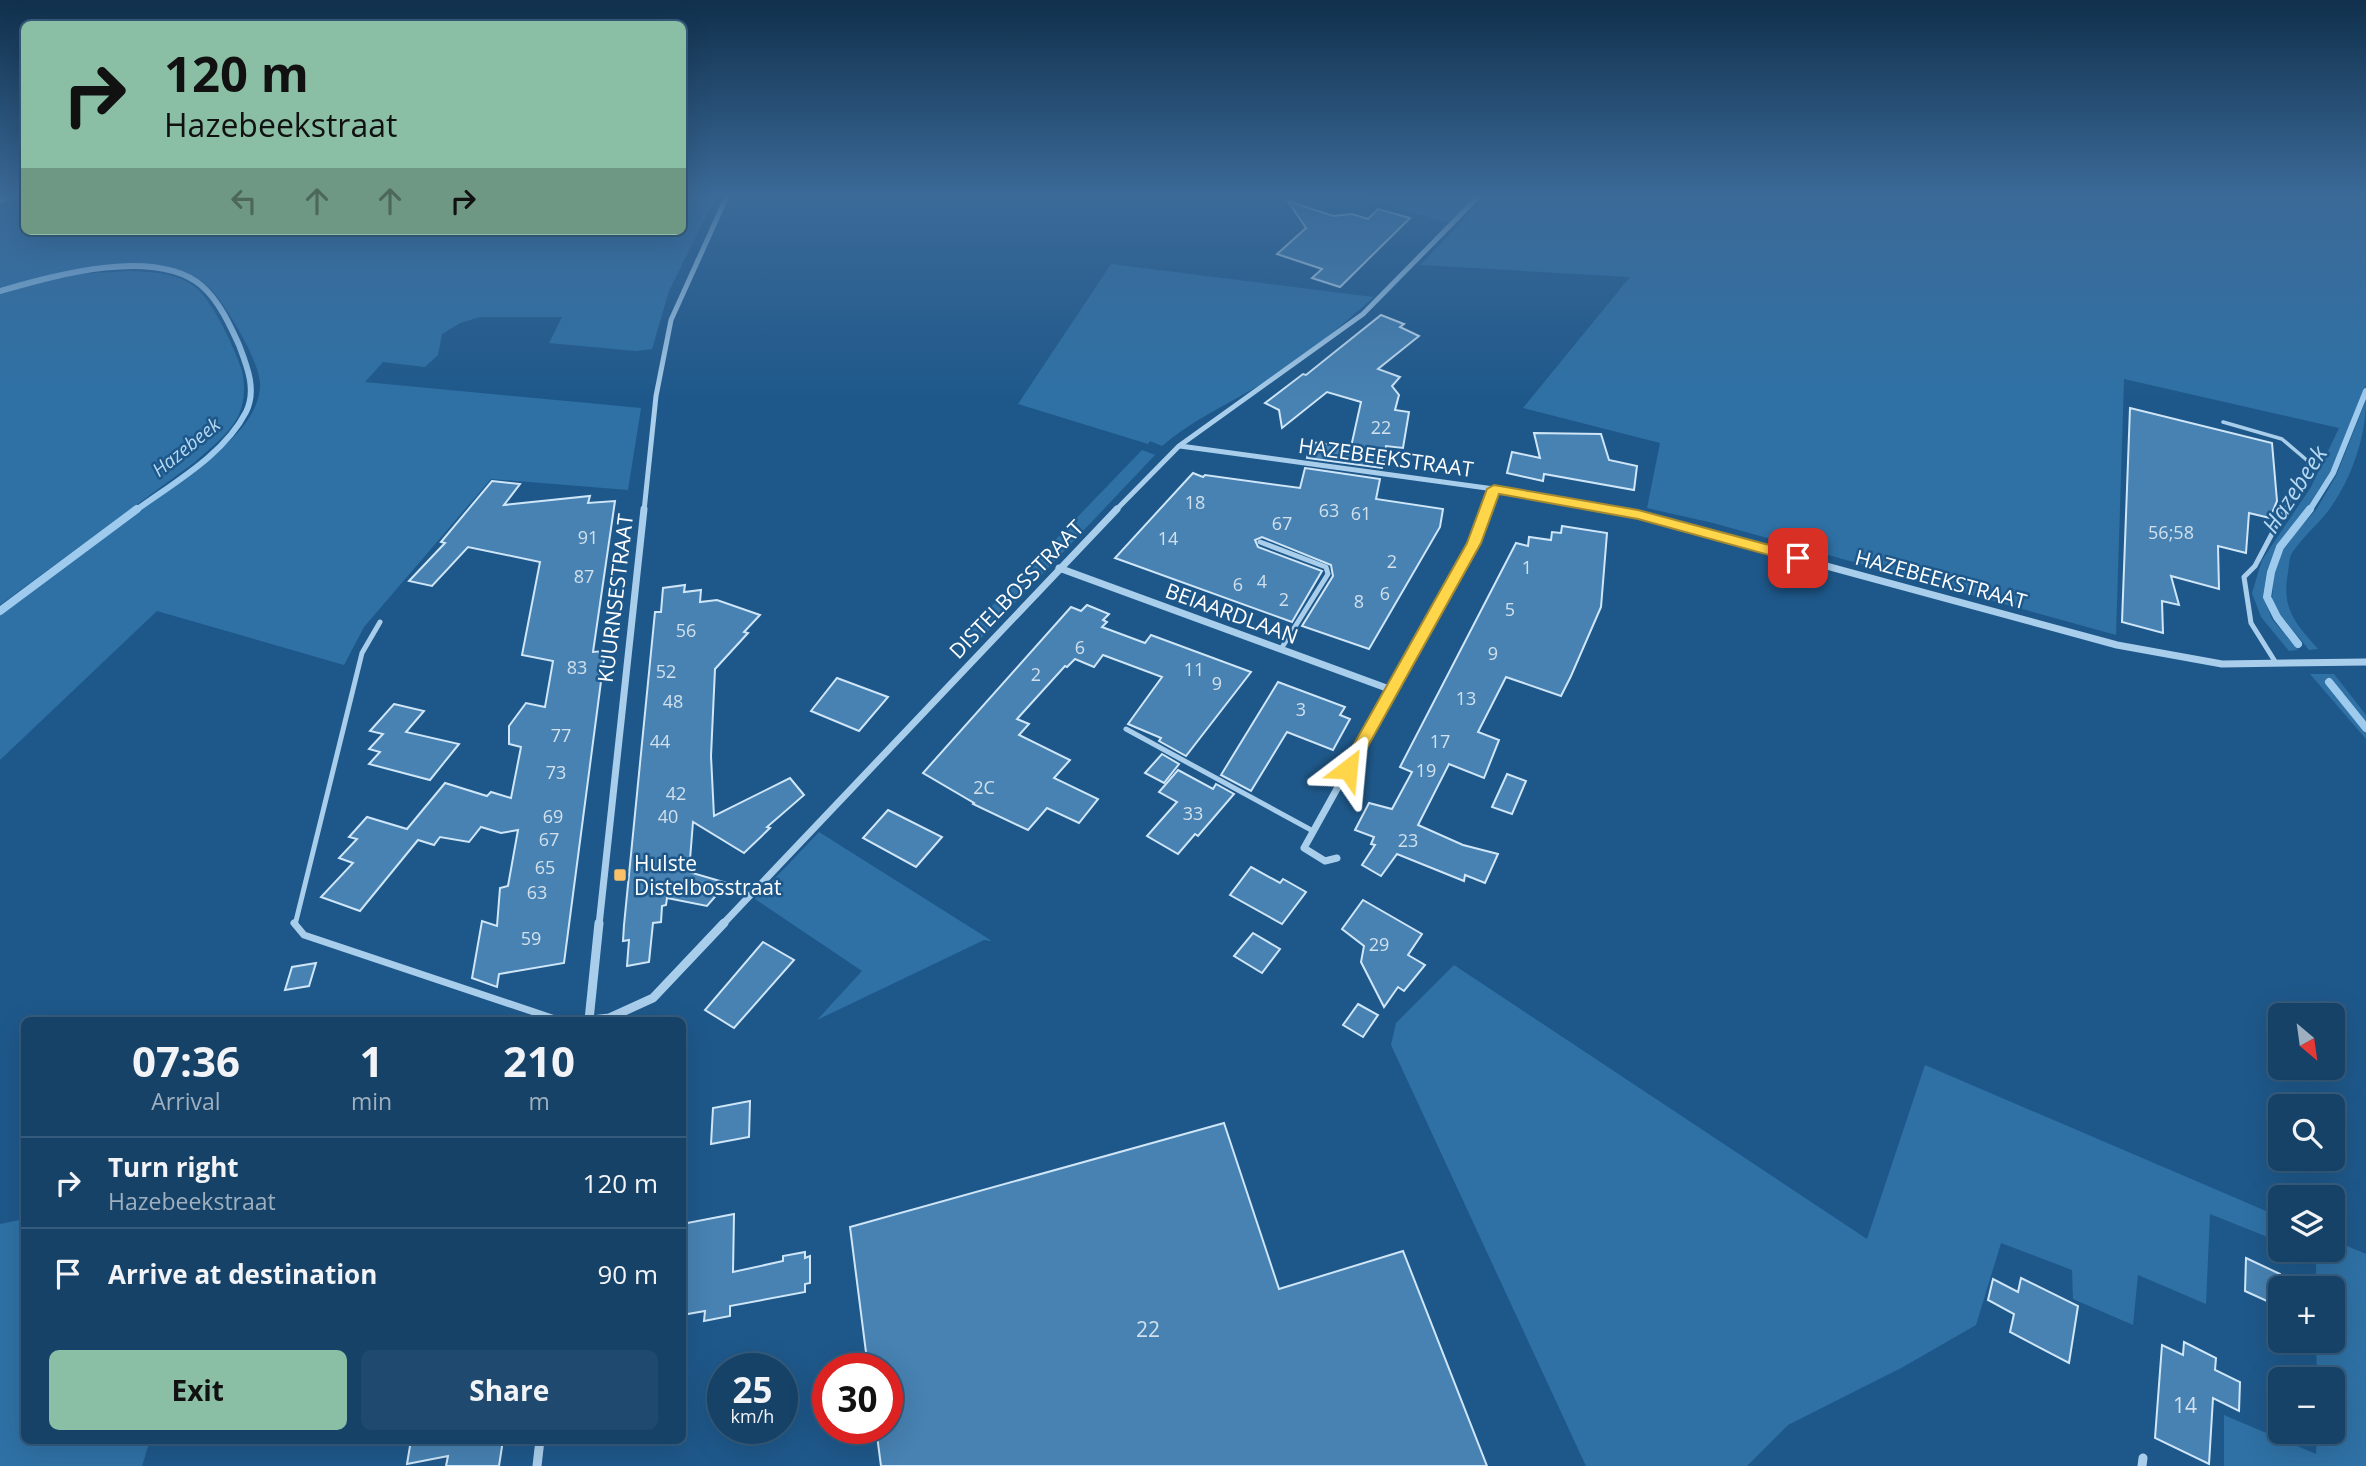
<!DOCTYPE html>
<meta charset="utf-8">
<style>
:root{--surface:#164268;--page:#1f496e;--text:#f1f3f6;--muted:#9eb0c0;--line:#355b7c;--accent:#8abfa5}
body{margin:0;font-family:"Open Sans",sans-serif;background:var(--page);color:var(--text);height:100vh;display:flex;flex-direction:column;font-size:26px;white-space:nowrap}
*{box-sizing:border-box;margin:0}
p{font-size:23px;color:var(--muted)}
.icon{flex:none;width:38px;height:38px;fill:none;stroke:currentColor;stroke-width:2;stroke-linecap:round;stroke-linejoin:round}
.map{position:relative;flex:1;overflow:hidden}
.panel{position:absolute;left:21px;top:1017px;width:665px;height:427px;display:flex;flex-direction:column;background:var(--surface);border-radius:10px;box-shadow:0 7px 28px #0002,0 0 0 2px var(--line)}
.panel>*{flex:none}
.top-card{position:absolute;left:21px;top:21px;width:665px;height:214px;border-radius:10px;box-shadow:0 7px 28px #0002,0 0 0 2px var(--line);background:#8abfa5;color:#111;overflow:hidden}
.needle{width:46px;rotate:151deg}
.fabs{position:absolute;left:2268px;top:1003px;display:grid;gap:14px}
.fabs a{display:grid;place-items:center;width:77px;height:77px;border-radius:10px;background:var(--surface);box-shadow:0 7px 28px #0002,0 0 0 2px var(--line);font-size:35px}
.speed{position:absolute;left:707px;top:1353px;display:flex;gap:14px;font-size:35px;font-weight:700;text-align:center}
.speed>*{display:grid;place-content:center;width:91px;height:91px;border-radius:50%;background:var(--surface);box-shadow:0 7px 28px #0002,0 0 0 2px var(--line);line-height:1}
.speed small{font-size:18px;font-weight:400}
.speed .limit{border:10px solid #d22;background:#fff;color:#111}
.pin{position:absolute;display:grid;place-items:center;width:60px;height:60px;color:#fff;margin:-30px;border-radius:14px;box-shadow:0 4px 10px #0006}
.me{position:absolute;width:77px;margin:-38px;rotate:29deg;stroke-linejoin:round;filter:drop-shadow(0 0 5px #0008)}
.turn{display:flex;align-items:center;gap:24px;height:147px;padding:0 28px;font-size:32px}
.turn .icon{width:91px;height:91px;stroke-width:2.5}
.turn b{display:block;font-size:49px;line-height:60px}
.lanes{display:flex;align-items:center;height:66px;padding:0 28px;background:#0003;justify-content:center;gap:35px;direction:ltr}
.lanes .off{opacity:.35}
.eta{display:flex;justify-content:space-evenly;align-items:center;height:119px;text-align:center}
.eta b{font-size:42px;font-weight:700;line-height:49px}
.primary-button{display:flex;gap:14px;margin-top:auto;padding:14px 28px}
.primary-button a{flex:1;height:80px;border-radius:10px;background:var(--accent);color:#111;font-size:28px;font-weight:700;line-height:80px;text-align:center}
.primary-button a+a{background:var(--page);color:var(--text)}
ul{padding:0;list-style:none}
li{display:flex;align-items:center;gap:21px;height:91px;padding:0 28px;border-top:2px solid var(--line)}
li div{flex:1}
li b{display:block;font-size:26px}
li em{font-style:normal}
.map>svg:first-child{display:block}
.green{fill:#2f71a5}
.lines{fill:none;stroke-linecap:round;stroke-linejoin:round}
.stream-far1{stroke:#9dcaed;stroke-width:6}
.stream{stroke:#9dcaed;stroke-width:8}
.building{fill:#4782b2;stroke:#cfe6f8;stroke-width:2}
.service-far2{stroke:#a9ceeb;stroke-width:3.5}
.service-far1{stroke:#a9ceeb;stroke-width:5}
.service{stroke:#a9ceeb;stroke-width:7}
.minor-far2{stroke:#a9ceeb;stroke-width:5}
.minor-far1{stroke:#a9ceeb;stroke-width:7}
.minor{stroke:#a9ceeb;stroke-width:9}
.route{fill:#ffd54a;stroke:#a68a30;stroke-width:2}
.poi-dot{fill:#fac169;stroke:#1e588a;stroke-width:2.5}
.labels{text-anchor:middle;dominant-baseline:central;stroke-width:5;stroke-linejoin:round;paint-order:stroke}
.number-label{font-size:18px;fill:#d1e0ec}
.far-water-label{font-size:19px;font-style:italic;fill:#b5d8f3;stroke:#1e588a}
.street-label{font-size:21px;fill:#fff;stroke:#1e588a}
.poi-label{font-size:21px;fill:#fff;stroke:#1e588a;text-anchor:start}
.near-number-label{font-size:21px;fill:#d1e0ec}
.water-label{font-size:23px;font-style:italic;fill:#b5d8f3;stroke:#1e588a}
</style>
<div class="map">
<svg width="2366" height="1466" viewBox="0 0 2366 1466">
<rect width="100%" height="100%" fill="#1e588a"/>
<!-- green -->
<g class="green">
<path d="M 24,194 L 24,231 L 682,231 L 683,194 L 717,194 L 669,291 L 652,349 L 636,351 L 549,343 L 562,317 L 480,317 L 460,323 L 442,334 L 438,355 L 425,367 L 383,362 L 365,382 L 641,408 L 628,490 L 491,479 L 364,627 L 344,665 L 157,611 L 0,760 L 0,615 L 204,464 C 227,444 257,420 260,388 C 262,364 229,311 214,293 C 205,281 188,272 173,269 C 116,256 55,273 0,290 L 0,204 Z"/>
<polygon points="1350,194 1477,194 1448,223"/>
<polygon points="1488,194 2366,194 2366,385 2331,470 2296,526 2276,547 2267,570 2263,596 2272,619 2298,650 2289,651 2261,617 2252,593 2262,560 2311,487 2339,428 2124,379 2116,635 1713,523 1647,508 1660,443 1523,408 1630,277 1420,265"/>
<path d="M 1111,264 L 1374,297 C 1338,329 1300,361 1258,386 C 1226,405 1191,421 1162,446 L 1150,441 L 1148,444 L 1018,404 Z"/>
<path d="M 131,271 C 153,272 176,273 194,286 C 212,299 235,349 242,371 C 245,383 245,402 239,414 C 231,433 210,448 195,462 L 0,605 L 0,293 L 77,274 Z"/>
<path d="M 2366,400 C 2366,436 2352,477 2331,507 C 2320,523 2303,536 2292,553 C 2289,558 2289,567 2288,573 C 2281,609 2296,624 2318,649 L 2309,650 L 2278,612 L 2272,601 L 2274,574 L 2281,549 L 2316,510 L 2336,476 Z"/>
<polygon points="1142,450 1155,455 974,646 958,641"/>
<polygon points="2310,674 2334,674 2366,715 2366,739"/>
<polygon points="819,832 992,941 984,940 817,1020 862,971 755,899"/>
<polygon points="1454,965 1867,1239 1925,1065 2280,1217 2280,1242 2210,1214 2206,1304 2138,1275 2133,1325 2073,1299 2072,1270 2001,1243 1976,1325 1903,1367 1788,1425 1747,1466 1586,1466 1391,1045 1396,1023"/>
<polygon points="24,1219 24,1440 150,1440 142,1466 0,1466 0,1224"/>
<polygon points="2333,1240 2366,1254 2366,1466 2224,1466 2224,1415 2316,1454 2317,1432 2333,1432 2333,1379 2317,1379 2316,1341 2333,1340 2333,1288 2316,1288 2316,1257 2298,1250 2333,1250"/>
</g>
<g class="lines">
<!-- stream-far1 -->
<g class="stream-far1">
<path d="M 0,291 C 53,276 155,246 202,286 C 219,301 230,325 239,345 C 247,366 257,390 246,412 C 224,455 173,483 135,511"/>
<polyline points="2309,511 2333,473 2366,391"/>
</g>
<!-- stream -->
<g class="stream">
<polyline points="0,611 137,509"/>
<polyline points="2298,644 2277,617 2267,597 2271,572 2280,547 2310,509"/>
<polyline points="2329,682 2366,728"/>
</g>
</g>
<!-- building -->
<g class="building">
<polygon points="1288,201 1333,216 1352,214 1368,219 1378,209 1410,218 1340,287 1312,278 1322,269 1277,254 1306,228"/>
<polygon points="1381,315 1404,324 1400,327 1419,336 1378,369 1400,377 1392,386 1399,395 1395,410 1409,412 1403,448 1386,446 1382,468 1307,458 1311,442 1351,447 1361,402 1327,392 1282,428 1279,410 1265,403 1303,374 1306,375"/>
<polygon points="2130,408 2272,443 2277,501 2270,518 2249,513 2246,553 2218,546 2219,589 2171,576 2179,605 2162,601 2163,633 2122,622"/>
<polygon points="1534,433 1601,434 1609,460 1637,466 1634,490 1544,474 1543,481 1507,473 1512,452 1540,458"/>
<polygon points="1305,468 1380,479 1376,499 1443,509 1440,527 1369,649 1302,626 1333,576 1331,565 1262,537 1255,540 1258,547 1322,571 1292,622 1115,558 1193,473 1203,477 1205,475 1300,488"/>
<polygon points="492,481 520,484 504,505 590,496 588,503 615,501 593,652 605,651 564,963 499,974 497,987 472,978 482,921 497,926 500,888 508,886 518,830 501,833 481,827 469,842 440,837 434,845 418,840 360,911 321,897 353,863 339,858 357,839 349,837 367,817 407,829 445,783 487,796 491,792 511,798 521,747 509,744 509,726 526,703 545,707 553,661 522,655 540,562 468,547 432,586 409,581 445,543 441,542"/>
<polygon points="1562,526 1607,533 1601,607 1571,676 1561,696 1506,677 1478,732 1499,740 1484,778 1449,764 1418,825 1463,845 1498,854 1485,883 1465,875 1464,881 1397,854 1381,876 1362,865 1375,845 1371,844 1374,837 1355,830 1369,803 1392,809 1412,772 1400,767 1516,543 1528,546 1529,537 1551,540 1552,532 1561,533"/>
<polygon points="685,585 684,592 701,590 700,602 717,600 760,615 744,632 748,633 715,669 711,756 714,816 790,778 804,795 767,827 770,828 744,853 693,822 689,872 727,883 707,906 667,898 666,905 662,906 661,922 653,923 649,962 627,966 629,940 623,941 624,925 655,612 661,612 663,588"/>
<polygon points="1087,605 1109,614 1103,620 1107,622 1102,627 1145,643 1151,635 1251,672 1186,756 1159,741 1161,738 1128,724 1162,677 1103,655 1094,667 1075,659 1067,667 1065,666 1017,719 1029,724 1019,735 1070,760 1054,778 1098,799 1079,823 1047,808 1028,830 973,804 974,803 923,773 1071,607 1081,611"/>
<polygon points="837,678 888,697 859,731 811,711"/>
<polygon points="1278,682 1345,707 1340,715 1350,719 1333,750 1287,732 1251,791 1221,775"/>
<polygon points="394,704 424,711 406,732 459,744 430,780 369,764 380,752 369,749 383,734 370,731"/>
<polygon points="1162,754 1179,764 1164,783 1145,773"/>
<polygon points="1178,770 1213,789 1216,784 1234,794 1198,836 1195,834 1178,854 1147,836 1177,802 1159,792"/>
<polygon points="1507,774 1526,781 1512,814 1492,807"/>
<polygon points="888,810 942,837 916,867 863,838"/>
<polygon points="1251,867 1280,883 1283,879 1306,892 1282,924 1230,895"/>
<polygon points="1363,900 1422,934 1408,955 1425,965 1404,991 1398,987 1384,1007 1361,962 1364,946 1342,929"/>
<polygon points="1253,933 1280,949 1262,973 1234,956"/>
<polygon points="763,942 794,960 734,1028 705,1010"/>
<polygon points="316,963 309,986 285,990 292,967"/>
<polygon points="1358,1004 1378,1015 1363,1037 1343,1025"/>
<polygon points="750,1101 749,1137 711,1144 713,1108"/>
<polygon points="1224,1123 1279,1289 1403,1251 1487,1466 881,1466 876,1428 887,1428 887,1368 868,1368 850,1227"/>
<polygon points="734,1214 733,1272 783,1261 783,1256 805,1252 805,1258 810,1256 810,1283 805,1284 805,1292 730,1306 730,1316 704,1321 705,1311 682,1315 687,1223"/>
<polygon points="2246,1258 2280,1274 2280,1307 2245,1291"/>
<polygon points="2021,1278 2078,1306 2069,1363 2010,1332 2014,1314 1988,1300 1993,1279 2018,1292"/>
<polygon points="2184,1342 2216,1358 2215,1370 2240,1382 2239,1411 2213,1398 2209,1464 2155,1438 2162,1345 2183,1355"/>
<polygon points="411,1440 503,1440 499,1466 446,1466 448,1456 407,1464"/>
</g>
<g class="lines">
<!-- service-far2 -->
<polyline class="service-far2" points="2223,422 2282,439 2309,462 2284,511"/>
<!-- service-far1 -->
<g class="service-far1">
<polyline points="1260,542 1326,567 1328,574 1281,649"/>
<polyline points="2276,663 2251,623 2244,577 2255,566 2285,509"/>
<polyline points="1126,729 1313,831"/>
<polyline points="295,925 362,653 380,622"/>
</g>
<!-- service -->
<polyline class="service" points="294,923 304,935 558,1020"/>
<!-- minor-far2 -->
<g class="minor-far2">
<polyline points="0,201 19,194"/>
<polyline points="1180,446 1494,489 1615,511"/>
<polyline points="644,511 656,396 671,320 728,194"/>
<polyline points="1115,511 1179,446 1363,314 1481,194"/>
<polyline points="1486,511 1494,489"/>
</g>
<!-- minor-far1 -->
<g class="minor-far1">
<polyline points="1605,509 1638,515 2117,645 2222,664 2366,662"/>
<polyline points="1059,568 1392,690"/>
<polyline points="1337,858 1325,861 1304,848 1474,543 1487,509"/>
<polyline points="599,925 644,509"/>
<polyline points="722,925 1117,509"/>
</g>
<!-- minor -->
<g class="minor">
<polyline points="589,1020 599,923"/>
<polyline points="592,1020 609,1018 653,998 724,923"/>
<polyline points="537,1466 540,1440"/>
<polyline points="2142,1466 2143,1458"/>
</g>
</g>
<!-- sky -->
<linearGradient id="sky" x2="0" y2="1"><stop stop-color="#10304c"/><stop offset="0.49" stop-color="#3b6a98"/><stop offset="1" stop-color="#3b6a98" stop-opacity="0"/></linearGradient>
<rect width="2366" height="399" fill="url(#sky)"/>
<!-- route -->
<polygon class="route" points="1494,485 1638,510 1803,554 1805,558 1798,563 1638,519 1499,494 1481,543 1353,773 1342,773 1340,769 1467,543 1487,489"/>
<!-- markers -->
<rect class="poi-dot" x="613" y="868" width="14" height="14" rx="3.5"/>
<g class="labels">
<!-- number labels -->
<g class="number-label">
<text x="1381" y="427">22</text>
<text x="1195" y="502">18</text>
<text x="1329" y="510">63</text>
<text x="1361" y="513">61</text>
<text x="1282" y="523">67</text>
<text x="2171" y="532">56;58</text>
<text x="588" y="537">91</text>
<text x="1168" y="538">14</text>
<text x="1392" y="561">2</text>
<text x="1527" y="567">1</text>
<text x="584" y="576">87</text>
<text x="1262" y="581">4</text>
<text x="1238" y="584">6</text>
<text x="1385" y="593">6</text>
<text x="1284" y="599">2</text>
<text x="1359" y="601">8</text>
<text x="1510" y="609">5</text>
<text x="686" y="630">56</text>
<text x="1080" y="647">6</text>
<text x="1493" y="653">9</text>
<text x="577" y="667">83</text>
<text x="1194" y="669">11</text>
<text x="666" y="671">52</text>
<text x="1036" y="674">2</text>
<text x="1217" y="683">9</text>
<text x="1466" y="698">13</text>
<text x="673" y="701">48</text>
<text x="1301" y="709">3</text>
<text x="561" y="735">77</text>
<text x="660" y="741">44</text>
<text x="1440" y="741">17</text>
<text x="1426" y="770">19</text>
<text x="556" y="772">73</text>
<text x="984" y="787">2C</text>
<text x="676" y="793">42</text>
<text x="1193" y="813">33</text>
<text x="553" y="816">69</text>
<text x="668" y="816">40</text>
<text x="549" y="839">67</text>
<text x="1408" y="840">23</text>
<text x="545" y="867">65</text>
<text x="537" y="892">63</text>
<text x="531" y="938">59</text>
<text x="1379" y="944">29</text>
</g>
<!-- far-water labels -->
<g class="far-water-label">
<text transform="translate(186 447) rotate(-39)">Hazebeek</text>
</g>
<!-- street labels -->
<g class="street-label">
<text transform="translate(1386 457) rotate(8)">HAZEBEEKSTRAAT</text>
<text transform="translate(1941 579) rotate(15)">HAZEBEEKSTRAAT</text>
<text transform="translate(1016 589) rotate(-46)">DISTELBOSSTRAAT</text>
<text transform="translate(615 598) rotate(-83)">KUURNSESTRAAT</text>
<text transform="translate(1232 613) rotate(20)">BEIAARDLAAN</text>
</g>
<!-- poi labels -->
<g class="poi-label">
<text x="634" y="863">Hulste<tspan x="634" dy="24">Distelbosstraat</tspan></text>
</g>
<!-- near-number labels -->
<g class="near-number-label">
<text x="1148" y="1329">22</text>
<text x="2185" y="1405">14</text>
</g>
<!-- water labels -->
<g class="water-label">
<text transform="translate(2294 489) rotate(-57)">Hazebeek</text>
</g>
</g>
</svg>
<div class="fabs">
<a><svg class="needle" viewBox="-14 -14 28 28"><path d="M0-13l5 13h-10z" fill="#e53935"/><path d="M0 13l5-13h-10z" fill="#9eb0c0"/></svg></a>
<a><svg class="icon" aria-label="search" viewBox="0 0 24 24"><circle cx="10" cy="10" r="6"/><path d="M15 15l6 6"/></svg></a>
<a><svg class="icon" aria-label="layers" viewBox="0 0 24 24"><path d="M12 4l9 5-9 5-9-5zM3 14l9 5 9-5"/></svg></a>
<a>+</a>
<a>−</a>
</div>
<div class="speed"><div>25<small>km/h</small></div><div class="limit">30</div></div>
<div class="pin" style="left:1798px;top:558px;background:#d93025"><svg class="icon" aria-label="arrive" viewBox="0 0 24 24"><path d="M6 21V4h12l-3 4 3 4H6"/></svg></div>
<svg class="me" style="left:1348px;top:769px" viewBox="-20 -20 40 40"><path d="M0-17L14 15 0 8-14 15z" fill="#ffd54a" stroke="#fff" stroke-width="4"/></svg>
<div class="top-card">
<div class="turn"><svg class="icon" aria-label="right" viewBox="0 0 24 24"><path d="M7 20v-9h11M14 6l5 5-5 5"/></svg><div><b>120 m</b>Hazebeekstraat</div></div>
<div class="lanes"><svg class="icon off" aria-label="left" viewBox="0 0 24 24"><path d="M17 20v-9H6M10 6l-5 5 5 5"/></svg><svg class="icon off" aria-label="ahead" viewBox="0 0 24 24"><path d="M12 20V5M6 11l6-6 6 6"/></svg><svg class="icon off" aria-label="ahead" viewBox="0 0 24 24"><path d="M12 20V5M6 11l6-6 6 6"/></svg><svg class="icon" aria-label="right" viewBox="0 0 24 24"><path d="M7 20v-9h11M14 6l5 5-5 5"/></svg></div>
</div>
<section class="panel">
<div class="eta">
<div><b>07:36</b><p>Arrival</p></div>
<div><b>1</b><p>min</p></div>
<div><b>210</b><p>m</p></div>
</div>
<ul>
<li><svg class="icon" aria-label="right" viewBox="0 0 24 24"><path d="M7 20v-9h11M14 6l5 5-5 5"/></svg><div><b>Turn right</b><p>Hazebeekstraat</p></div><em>120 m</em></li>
<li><svg class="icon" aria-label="arrive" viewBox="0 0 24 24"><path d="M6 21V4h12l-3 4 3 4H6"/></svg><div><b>Arrive at destination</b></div><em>90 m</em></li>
</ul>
<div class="primary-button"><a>Exit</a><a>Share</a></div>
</section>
</div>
